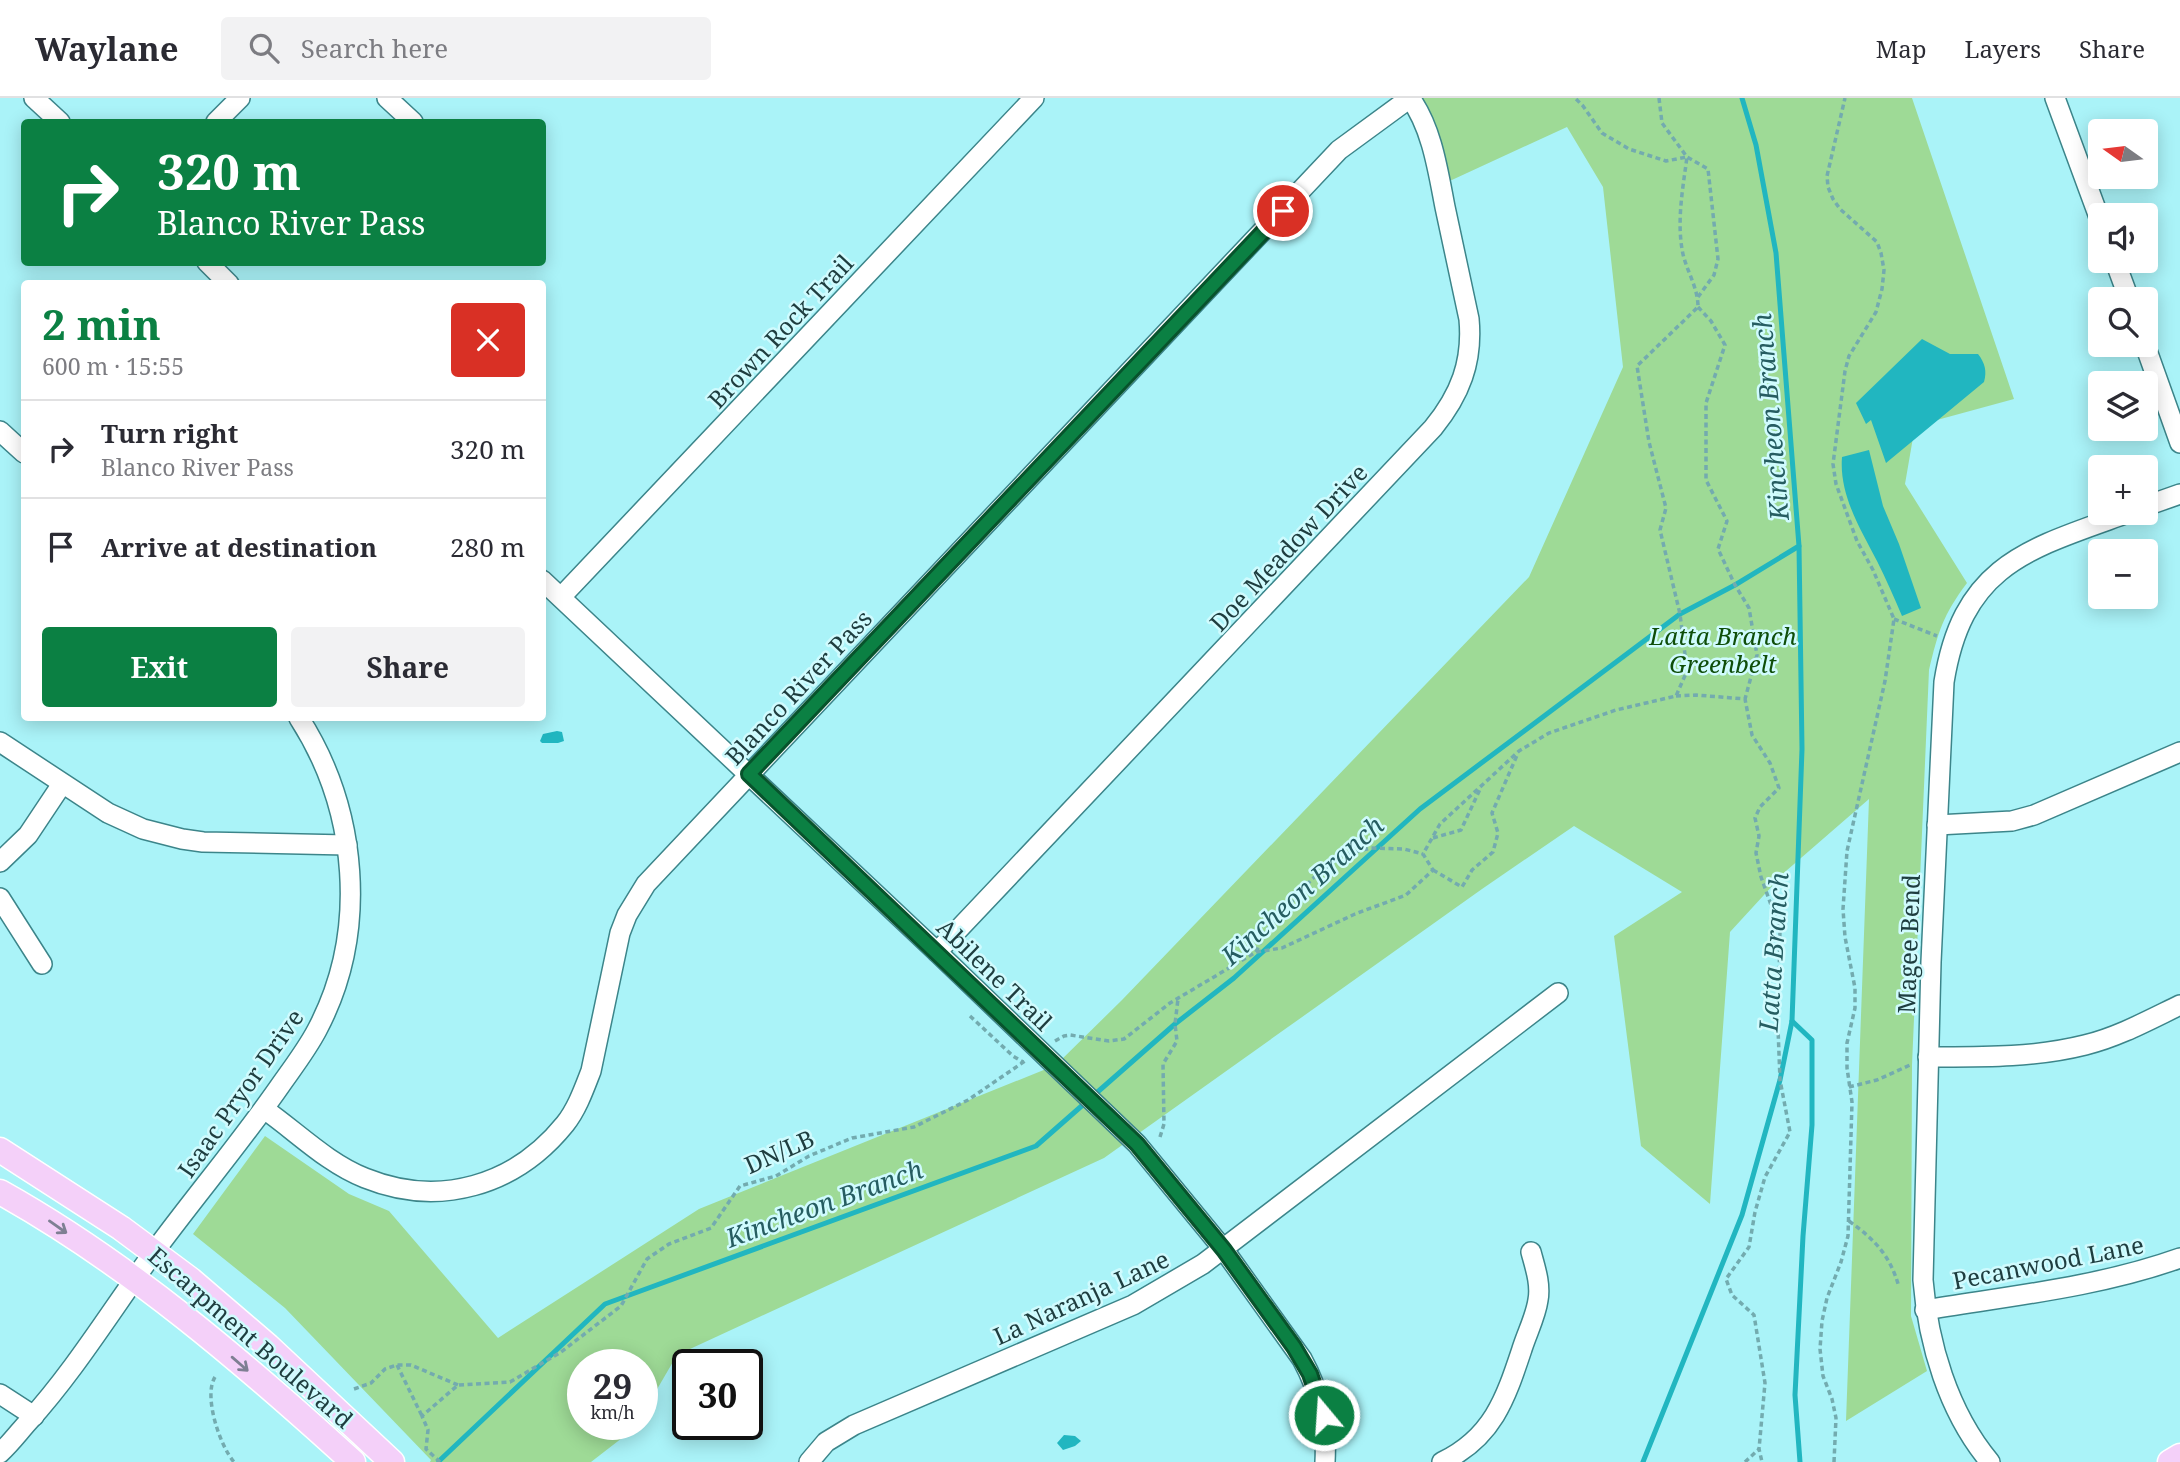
<!DOCTYPE html>
<meta charset="utf-8">
<style>
:root{--surface:#fff;--page:#f2f2f3;--text:#2b2b33;--muted:#7c7c81;--line:#e1e1e2;--accent:#0b8043}
body{margin:0;font-family:"Noto Serif",serif;background:var(--page);color:var(--text);height:100vh;display:flex;flex-direction:column;font-size:26px;white-space:nowrap}
*{box-sizing:border-box;margin:0}
p{font-size:23px;color:var(--muted)}
.icon{flex:none;width:38px;height:38px;fill:none;stroke:currentColor;stroke-width:2;stroke-linecap:round;stroke-linejoin:round}
.map{position:relative;flex:1;overflow:hidden}
.sheet{position:absolute;left:21px;top:182px;width:525px;height:441px;display:flex;flex-direction:column;background:var(--surface);border-radius:7px;box-shadow:0 4px 18px #0003}
.sheet>*{flex:none}
.banner{position:absolute;left:21px;top:21px;width:525px;height:147px;border-radius:7px;box-shadow:0 4px 18px #0003;background:#0b8043;color:#fff;overflow:hidden}
.needle{width:46px;rotate:284deg}
.controls{position:absolute;left:2088px;top:21px;display:grid;gap:14px}
.controls a{display:grid;place-items:center;width:70px;height:70px;border-radius:7px;background:var(--surface);box-shadow:0 4px 18px #0003;font-size:35px}
.speed{position:absolute;left:567px;top:1251px;display:flex;gap:14px;font-size:35px;font-weight:700;text-align:center}
.speed>*{display:grid;place-content:center;width:91px;height:91px;border-radius:50%;background:var(--surface);box-shadow:0 4px 18px #0003;line-height:1}
.speed small{font-size:18px;font-weight:400}
.speed .limit{border:4px solid #111;border-radius:10px;background:#fff;color:#111}
.pin{position:absolute;display:grid;place-items:center;width:60px;height:60px;color:#fff;margin:-30px;border:4px solid #fff;border-radius:50%;box-shadow:0 2px 7px #0007}
.me{position:absolute;width:77px;margin:-38px;rotate:342deg;stroke-linejoin:round;filter:drop-shadow(0 0 5px #0008)}
.turn{display:flex;align-items:center;gap:24px;height:147px;padding:0 21px;font-size:32px}
.turn .icon{width:91px;height:91px;stroke-width:2.5}
.turn b{display:block;font-size:49px;line-height:60px}
.round{display:grid;place-items:center;flex:none;width:74px;height:74px;border-radius:7px;background:var(--page)}
.headline{display:flex;align-items:center;justify-content:space-between;height:119px;padding:0 21px}
h1{font-size:42px;font-weight:700;line-height:52px;color:var(--accent)}
.cta{display:flex;gap:14px;margin-top:auto;padding:14px 21px}
.cta a{flex:1;height:80px;border-radius:7px;background:var(--accent);color:#fff;font-size:28px;font-weight:700;line-height:80px;text-align:center}
.cta a+a{background:var(--page);color:var(--text)}
ul{padding:0;list-style:none}
li{display:flex;align-items:center;gap:21px;height:98px;padding:0 21px;border-top:2px solid var(--line)}
li div{flex:1}
li b{display:block;font-size:26px}
li em{font-style:normal}
header{display:flex;align-items:center;gap:42px;box-sizing:border-box;height:98px;padding:0 35px;background:var(--surface);border-bottom:2px solid var(--line)}
header strong{font-size:33px}
nav{display:flex;gap:38px;margin-inline-start:auto;font-size:24px}
.search{width:490px;height:63px;background:var(--page);display:flex;align-items:center;gap:18px;box-sizing:border-box;padding:0 24px;border-radius:7px;color:var(--muted);font-size:26px}
.map>svg:first-child{display:block}
.green{fill:#9eda96}
.water{fill:#21b6c0}
.lines{fill:none;stroke-linecap:round;stroke-linejoin:round}
.stream{stroke:#21b6c0;stroke-width:5}
.minor-casing{stroke:#3c858a;stroke-width:22}
.major-casing{stroke:#fff;stroke-width:27}
.path{stroke:#73abaf;stroke-width:3.5;stroke-dasharray:5 3.5;stroke-linecap:butt}
.minor{stroke:#fff;stroke-width:19}
.major{stroke:#f4d0f9;stroke-width:24}
.oneway{stroke:#7e7f93}
.route-casing{stroke:#07532c;stroke-width:18}
.route{stroke:#0b8043;stroke-width:12}
.labels{text-anchor:middle;dominant-baseline:central;stroke-width:5;stroke-linejoin:round;paint-order:stroke}
.street-label{font-size:24px;fill:#1e3d3f;stroke:#d0fbfe}
.park-label{font-size:24px;font-style:italic;fill:#0f4e09;stroke:#d0fbfe}
.water-label{font-size:26px;font-style:italic;fill:#265d61;stroke:#d0fbfe}
</style>
<header>
<strong>Waylane</strong>
<div class="search"><svg class="icon" aria-label="search" viewBox="0 0 24 24"><circle cx="10" cy="10" r="6"/><path d="M15 15l6 6"/></svg>Search here</div>
<nav><a>Map</a><a>Layers</a><a>Share</a></nav>
</header>
<div class="map">
<svg width="2180" height="1364" viewBox="0 0 2180 1364">
<rect width="100%" height="100%" fill="#aaf3f8"/>
<!-- green -->
<path class="green" d="M 1410,0 L 1912,0 L 2014,301 L 1915,328 L 1905,386 L 1967,485 C 1943,517 1938,534 1929,572 L 1912,967 L 1911,1218 L 1927,1273 L 1846,1323 L 1869,701 L 1786,773 L 1730,834 L 1710,1106 L 1641,1048 L 1614,838 L 1682,794 L 1574,728 L 1482,791 L 1104,1060 L 677,1257 L 642,1317 L 642,1267 L 583,1267 L 583,1326 L 637,1327 L 635,1330 L 591,1364 L 430,1364 L 431,1362 L 285,1210 L 193,1136 L 265,1038 L 349,1096 L 389,1113 L 498,1240 L 699,1111 L 1056,967 L 1122,902 L 1529,479 L 1623,269 L 1603,89 L 1567,29 L 1441,87 Z"/>
<!-- water -->
<g class="water">
<path d="M 1922,241 L 1950,256 L 1978,256 C 1985,265 1987,273 1984,284 L 1886,365 L 1871,322 L 1866,326 L 1856,305 Z"/>
<path d="M 1869,352 L 1883,408 L 1899,446 L 1921,510 L 1902,518 C 1894,499 1886,481 1877,463 C 1860,430 1839,397 1842,359 Z"/>
<polygon points="557,633 562,634 564,643 558,645 542,645 540,643 543,636"/>
<polygon points="1064,1337 1075,1338 1081,1343 1075,1348 1063,1352 1057,1345"/>
</g>
<g class="lines">
<!-- stream -->
<g class="stream">
<polyline points="1792,923 1812,942 1812,1027 1803,1138 1795,1297 1800,1364"/>
<polyline points="439,1363 605,1206 1036,1048 1175,926 1234,880 1420,711 1680,516 1735,487 1799,448 1776,155 1756,47 1742,0"/>
<polyline points="1643,1364 1742,1117 1780,982 1792,923 1802,651 1799,448"/>
</g>
<defs>
<g id="minor">
<polyline points="34,0 60,24"/>
<polyline points="387,0 413,24"/>
<polyline points="2055,0 2100,122"/>
<polyline points="216,24 240,0"/>
<polyline points="2115,163 2129,201"/>
<polyline points="207,164 229,186"/>
<polyline points="2145,247 2180,345"/>
<polyline points="0,333 24,355"/>
<polyline points="2146,408 2180,396"/>
<path d="M 542,482 L 937,854 L 1137,1046 L 1224,1152 L 1302,1261 C 1320,1294 1327,1326 1325,1364"/>
<polyline points="561,499 1034,0"/>
<polyline points="0,644 108,715 143,731 182,741 203,744 347,747"/>
<polyline points="1937,727 2012,723 2034,717 2180,654"/>
<polyline points="0,764 28,737 62,686"/>
<polyline points="0,800 42,866"/>
<path d="M 937,854 L 1433,330 C 1460,297 1473,264 1469,221 C 1461,184 1453,146 1445,109 C 1438,73 1432,30 1410,0"/>
<path d="M 1928,959 C 1981,959 2033,960 2085,947 C 2118,939 2149,922 2180,907"/>
<path d="M 264,1011 C 297,1034 327,1065 365,1080 C 439,1110 515,1088 565,1026 C 577,1011 584,991 591,973 L 620,835 L 627,817 L 646,786 L 1339,52 L 1410,0"/>
<path d="M 1925,1212 C 2010,1198 2099,1189 2180,1160"/>
<polyline points="0,1296 34,1318"/>
<path d="M 0,1355 C 10,1346 19,1334 28,1324 C 76,1271 112,1211 154,1154 C 196,1097 242,1043 282,985 C 294,968 307,951 317,932 C 369,834 358,712 299,620"/>
<polyline points="809,1364 826,1344 854,1327 1133,1207 1203,1166 1558,895"/>
<path d="M 1442,1364 C 1494,1339 1506,1299 1523,1248 C 1528,1233 1536,1217 1538,1202 C 1541,1186 1535,1169 1531,1154"/>
<path d="M 1990,1364 C 1948,1314 1928,1245 1923,1182 L 1931,864 L 1944,584 C 1963,466 2028,451 2128,415"/>
</g>
<g id="major">
<polyline points="0,1052 121,1130 191,1182 268,1248 392,1364"/>
<path d="M 0,1094 C 129,1166 244,1265 353,1364"/>
<polyline points="2170,1364 2180,1358"/>
</g>
</defs>
<!-- minor casing -->
<use href="#minor" class="minor-casing"/>
<!-- major casing -->
<use href="#major" class="major-casing"/>
<!-- path -->
<g class="path">
<polyline points="1659,0 1662,25 1687,59 1708,71 1718,161 1714,177 1698,199"/>
<polyline points="1698,209 1711,223 1725,247 1706,305 1706,382 1727,423 1718,451 1735,487 1749,510 1757,557 1745,601"/>
<polyline points="1894,521 1937,538"/>
<polyline points="1676,598 1696,597 1745,601 1752,637 1770,665 1779,690 1760,709 1755,720 1759,738 1756,755 1761,779 1780,832 1778,930 1780,982 1790,1034 1765,1079 1755,1114 1749,1149 1726,1181 1732,1197 1754,1217 1765,1285 1759,1351 1762,1364"/>
<polyline points="1433,740 1461,732 1481,689"/>
<polyline points="1433,772 1462,789 1472,772 1493,754 1498,735 1492,715 1518,655"/>
<polyline points="1256,854 1265,834 1312,781 1342,757 1371,750 1404,751 1423,756"/>
<polyline points="970,918 1013,958 1023,964"/>
<path d="M 1055,943 L 1064,938 L 1070,937 L 1109,943 L 1124,941 L 1170,905 L 1256,854 L 1282,850 L 1355,816 L 1406,797 L 1433,772 L 1423,756 L 1440,726 L 1519,653 L 1549,635 L 1616,612 L 1676,598 L 1687,573 L 1680,516 L 1660,432 L 1666,410 L 1649,344 L 1637,268 L 1698,209 C 1698,188 1685,171 1682,151 C 1677,121 1683,89 1687,59 L 1666,63 L 1629,51 L 1602,35 L 1583,8 L 1575,0"/>
<polyline points="1849,989 1877,982 1910,967"/>
<polyline points="1160,1039 1164,1026 1163,966 1177,943 1175,926 1178,901"/>
<path d="M 1849,1123 C 1875,1142 1890,1157 1899,1189"/>
<polyline points="397,1267 422,1318"/>
<path d="M 215,1279 C 203,1298 220,1348 234,1364"/>
<polyline points="354,1291 371,1285 385,1271 397,1267 411,1267 458,1287"/>
<polyline points="440,1364 426,1351 428,1332 422,1318 458,1287 510,1284 561,1254 621,1208 647,1161 669,1146 711,1130 740,1088 776,1078 809,1058 852,1040 914,1029 968,1002 1025,963"/>
<polyline points="1745,1364 1759,1351"/>
<polyline points="1834,1364 1836,1320 1832,1301 1823,1278 1820,1251 1822,1223 1827,1200 1841,1164 1848,1138 1852,1004 1847,970 1847,945 1855,910 1855,890 1845,839 1843,811 1847,753 1885,583 1894,521 1873,472 1857,443 1836,386 1833,366 1845,273 1849,258 1876,214 1882,191 1884,172 1881,155 1877,144 1840,111 1833,101 1828,89 1827,78 1845,0"/>
</g>
<!-- minor -->
<use href="#minor" class="minor"/>
<!-- major -->
<use href="#major" class="major"/>
</g>
<!-- one-way arrows -->
<defs><path id="oneway-shaft" d="M-6 0H5M1.5-3L5.5 0L1.5 3" fill="none" stroke-width="1.6" stroke-linecap="round" stroke-linejoin="round" transform="scale(1.75)"/></defs>
<g class="oneway">
<use href="#oneway-shaft" transform="translate(58 1129) rotate(35)"/>
<use href="#oneway-shaft" transform="translate(240 1266) rotate(41)"/>
</g>
<g class="lines">
<defs>
<polyline id="route" points="1283,113 749,676 1137,1046 1224,1152 1294,1249 1310,1276 1324,1317"/>
</defs>
<!-- route casing -->
<use href="#route" class="route-casing"/>
<!-- route -->
<use href="#route" class="route"/>
</g>
<g class="labels">
<!-- street labels -->
<g class="street-label">
<text transform="translate(780 233) rotate(-47)">Brown Rock Trail</text>
<text transform="translate(1288 449) rotate(-47)">Doe Meadow Drive</text>
<text transform="translate(798 589) rotate(-47)">Blanco River Pass</text>
<text transform="translate(1908 846) rotate(-88)">Magee Bend</text>
<text transform="translate(995 876) rotate(44)">Abilene Trail</text>
<text transform="translate(240 995) rotate(-55)">Isaac Pryor Drive</text>
<text transform="translate(779 1053) rotate(-24)">DN/LB</text>
<text transform="translate(2048 1164) rotate(-11)">Pecanwood Lane</text>
<text transform="translate(1081 1199) rotate(-25)">La Naranja Lane</text>
<text transform="translate(251 1239) rotate(41)">Escarpment Boulevard</text>
</g>
<!-- park labels -->
<g class="park-label">
<text x="1723" y="537">Latta Branch<tspan x="1723" dy="28">Greenbelt</tspan></text>
</g>
<!-- water labels -->
<g class="water-label">
<text transform="translate(1770 319) rotate(-95)">Kincheon Branch</text>
<text transform="translate(1302 792) rotate(-42)">Kincheon Branch</text>
<text transform="translate(1773 854) rotate(-86)">Latta Branch</text>
<text transform="translate(824 1105) rotate(-20)">Kincheon Branch</text>
</g>
</g>
</svg>
<div class="controls">
<a><svg class="needle" viewBox="-14 -14 28 28"><path d="M0-13l5 13h-10z" fill="#e53935"/><path d="M0 13l5-13h-10z" fill="#7c7c81"/></svg></a>
<a><svg class="icon" aria-label="sound" viewBox="0 0 24 24"><path d="M4 9h4l5-4v14l-5-4H4zM17 9q2 3 0 6"/></svg></a>
<a><svg class="icon" aria-label="search" viewBox="0 0 24 24"><circle cx="10" cy="10" r="6"/><path d="M15 15l6 6"/></svg></a>
<a><svg class="icon" aria-label="layers" viewBox="0 0 24 24"><path d="M12 4l9 5-9 5-9-5zM3 14l9 5 9-5"/></svg></a>
<a>+</a>
<a>−</a>
</div>
<div class="speed"><div>29<small>km/h</small></div><div class="limit">30</div></div>
<div class="pin" style="left:1283px;top:113px;background:#d93025"><svg class="icon" aria-label="arrive" viewBox="0 0 24 24"><path d="M6 21V4h12l-3 4 3 4H6"/></svg></div>
<svg class="me" style="left:1324px;top:1317px" viewBox="-20 -20 40 40"><circle r="17" fill="#0b8043" stroke="#fff" stroke-width="3"/><path d="M0-11L8 9 0 5-8 9z" fill="#fff"/></svg>
<div class="banner">
<div class="turn"><svg class="icon" aria-label="right" viewBox="0 0 24 24"><path d="M7 20v-9h11M14 6l5 5-5 5"/></svg><div><b>320 m</b>Blanco River Pass</div></div>
</div>
<section class="sheet">
<div class="headline"><div><h1>2 min</h1><p>600 m · 15:55</p></div><a class="round" style="background:#d93025;color:#fff"><svg class="icon" aria-label="close" viewBox="0 0 24 24"><path d="M6 6l12 12M18 6L6 18"/></svg></a></div>
<ul>
<li><svg class="icon" aria-label="right" viewBox="0 0 24 24"><path d="M7 20v-9h11M14 6l5 5-5 5"/></svg><div><b>Turn right</b><p>Blanco River Pass</p></div><em>320 m</em></li>
<li><svg class="icon" aria-label="arrive" viewBox="0 0 24 24"><path d="M6 21V4h12l-3 4 3 4H6"/></svg><div><b>Arrive at destination</b></div><em>280 m</em></li>
</ul>
<div class="cta"><a>Exit</a><a>Share</a></div>
</section>
</div>
